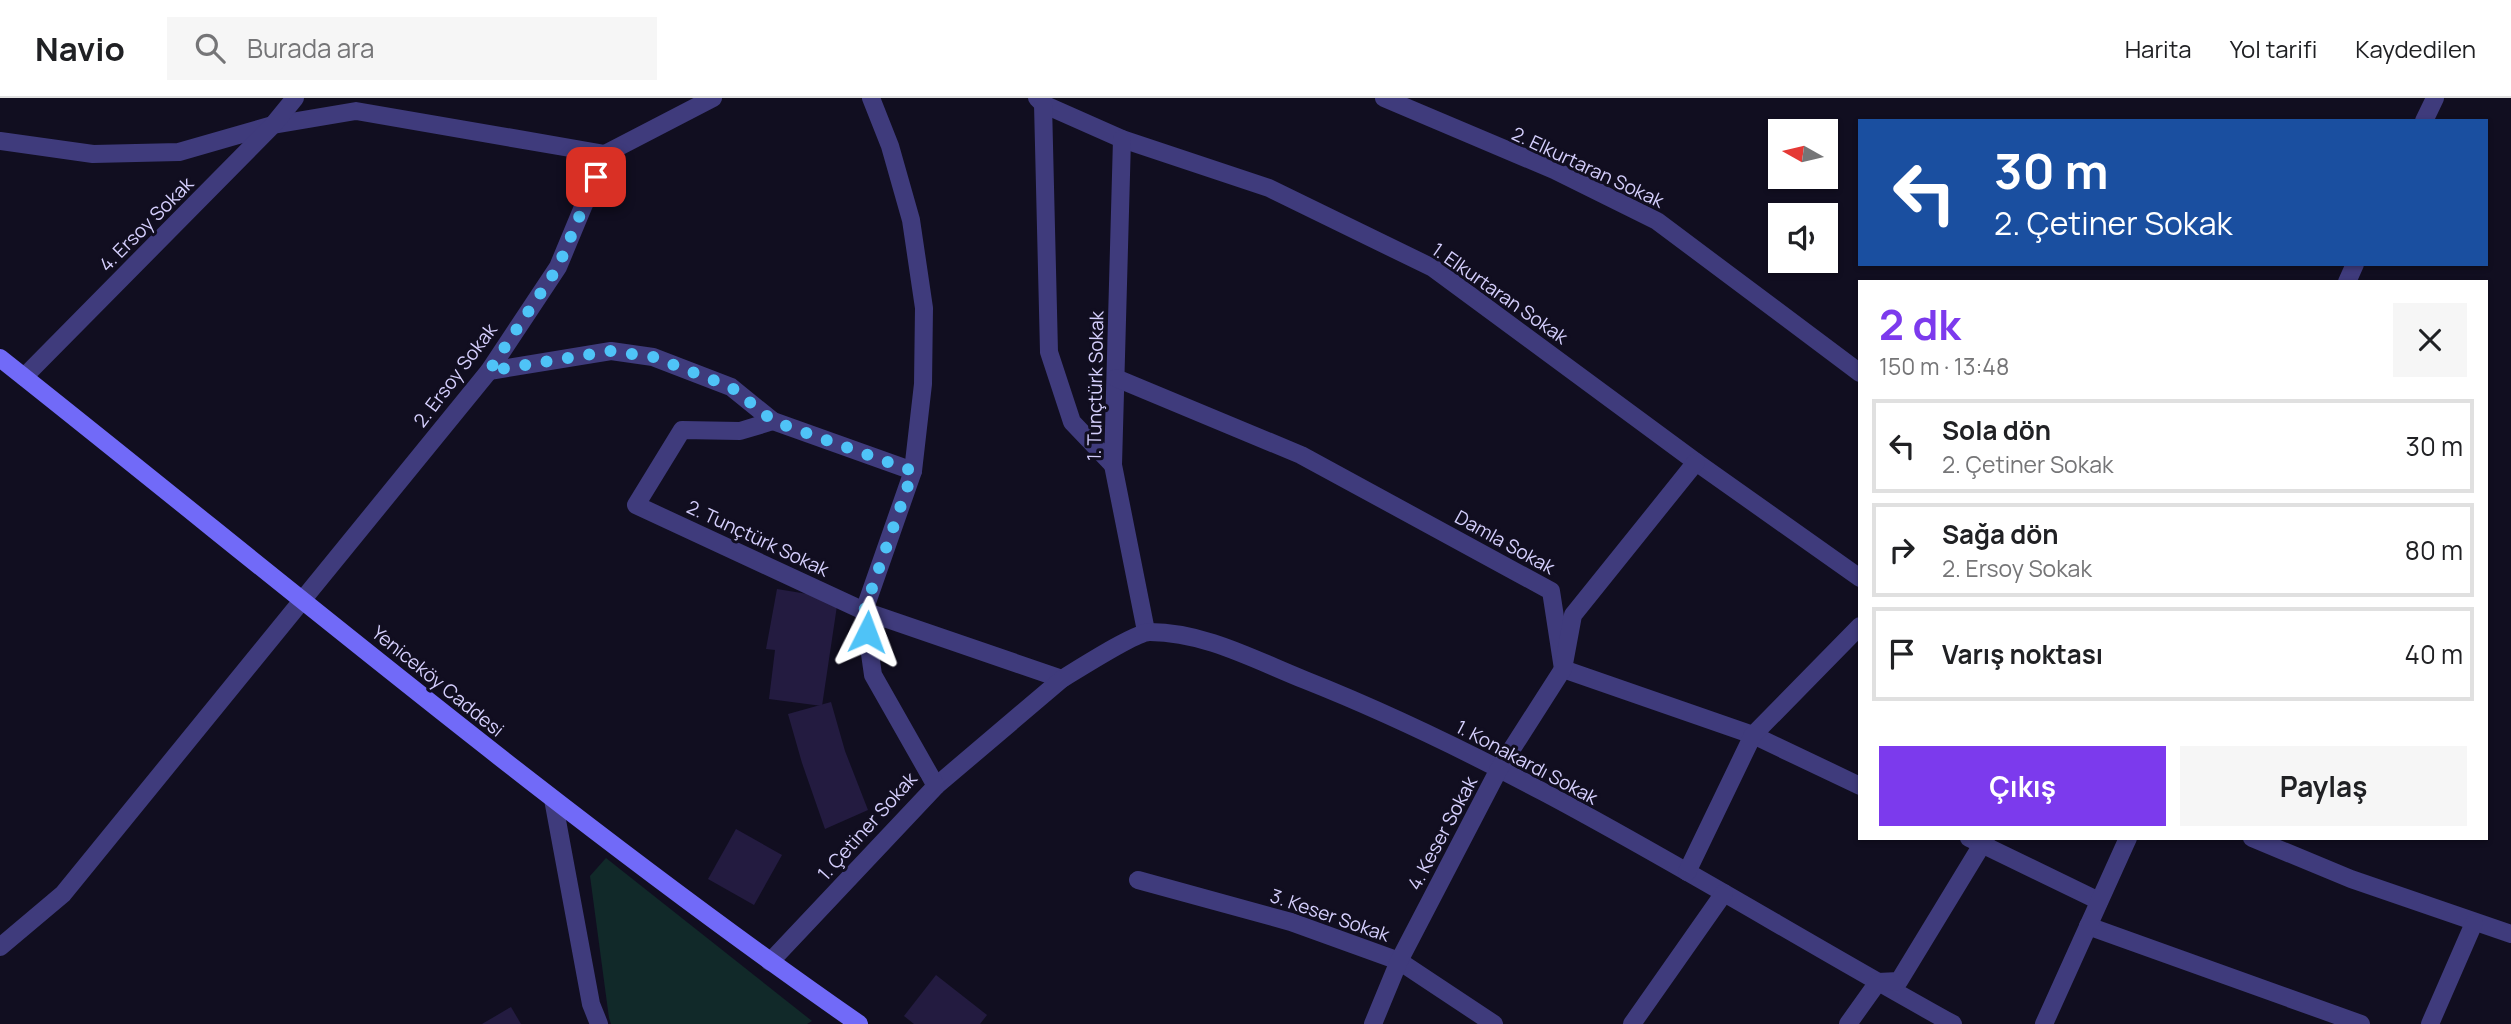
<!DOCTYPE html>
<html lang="tr">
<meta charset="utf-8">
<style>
:root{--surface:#fff;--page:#f6f6f6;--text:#202124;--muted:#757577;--line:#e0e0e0;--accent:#7c3aed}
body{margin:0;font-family:Manrope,sans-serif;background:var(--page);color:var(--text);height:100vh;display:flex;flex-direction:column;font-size:26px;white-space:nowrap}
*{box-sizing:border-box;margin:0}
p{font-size:23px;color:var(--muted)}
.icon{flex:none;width:38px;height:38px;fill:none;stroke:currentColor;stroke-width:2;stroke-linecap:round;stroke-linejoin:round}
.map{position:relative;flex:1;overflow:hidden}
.details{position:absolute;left:1858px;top:182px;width:630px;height:560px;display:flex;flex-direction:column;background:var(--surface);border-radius:0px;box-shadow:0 2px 5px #0004}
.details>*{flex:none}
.hud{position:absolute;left:1858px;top:21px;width:630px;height:147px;border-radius:0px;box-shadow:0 2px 5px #0004;background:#1a4fa0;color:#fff;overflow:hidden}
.needle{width:46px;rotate:278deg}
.buttons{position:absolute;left:1768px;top:21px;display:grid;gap:14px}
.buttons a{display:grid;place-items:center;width:70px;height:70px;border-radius:0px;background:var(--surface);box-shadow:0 2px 5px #0004;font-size:35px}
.pin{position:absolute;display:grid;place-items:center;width:60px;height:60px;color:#fff;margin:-30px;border-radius:14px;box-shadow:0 4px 10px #0006}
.me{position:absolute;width:77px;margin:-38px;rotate:3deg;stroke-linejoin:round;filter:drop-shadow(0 0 5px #0008)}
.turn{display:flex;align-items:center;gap:24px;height:147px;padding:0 21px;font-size:32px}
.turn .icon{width:91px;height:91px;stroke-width:2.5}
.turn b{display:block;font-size:49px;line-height:60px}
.round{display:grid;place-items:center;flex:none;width:74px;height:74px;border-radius:0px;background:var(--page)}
.overview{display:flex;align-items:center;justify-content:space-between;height:119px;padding:0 21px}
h1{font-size:42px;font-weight:700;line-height:52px;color:var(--accent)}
.button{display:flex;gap:14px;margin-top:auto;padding:14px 21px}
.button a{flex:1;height:80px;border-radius:0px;background:var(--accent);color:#fff;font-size:28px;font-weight:700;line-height:80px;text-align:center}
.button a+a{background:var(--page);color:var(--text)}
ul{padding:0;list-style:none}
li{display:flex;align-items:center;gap:21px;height:94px;margin:0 14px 10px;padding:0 7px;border:4px solid var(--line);border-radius:0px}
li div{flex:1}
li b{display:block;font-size:26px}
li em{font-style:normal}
header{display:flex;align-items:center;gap:42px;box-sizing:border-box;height:98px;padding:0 35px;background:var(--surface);border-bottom:2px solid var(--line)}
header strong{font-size:33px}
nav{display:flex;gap:38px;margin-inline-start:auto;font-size:24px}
.search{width:490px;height:63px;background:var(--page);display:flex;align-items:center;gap:18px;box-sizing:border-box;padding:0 24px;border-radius:0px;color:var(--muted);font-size:26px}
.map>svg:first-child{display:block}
.green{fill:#112929}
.building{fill:#231b40}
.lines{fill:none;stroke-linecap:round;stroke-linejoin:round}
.street{stroke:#3f3b7c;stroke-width:18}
.secondary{stroke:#716af8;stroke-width:18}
.route{stroke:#4fc3f7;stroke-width:12;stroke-dasharray:0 21.6}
.labels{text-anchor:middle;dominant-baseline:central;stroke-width:6;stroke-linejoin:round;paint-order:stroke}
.street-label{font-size:19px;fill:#d5cffd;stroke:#110e20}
</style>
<header>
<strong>Navio</strong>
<div class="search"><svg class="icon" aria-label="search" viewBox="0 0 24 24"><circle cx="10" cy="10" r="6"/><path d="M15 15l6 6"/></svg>Burada ara</div>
<nav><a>Harita</a><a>Yol tarifi</a><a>Kaydedilen</a></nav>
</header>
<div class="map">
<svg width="2511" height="926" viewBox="0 0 2511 926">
<rect width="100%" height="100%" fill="#110e20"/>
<!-- green -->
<polygon class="green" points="606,760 812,923 807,926 611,926 609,920 590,778"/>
<!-- building -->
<g class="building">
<polygon points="777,491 838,501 822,608 769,601 775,552 766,551"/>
<polygon points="831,604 845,653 868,712 825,731 802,665 788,616"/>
<polygon points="736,731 782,757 754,807 708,781"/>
<polygon points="936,877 987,917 980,926 914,926 904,918"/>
<polygon points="511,909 521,926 482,926"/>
</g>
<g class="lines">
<!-- street -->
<g class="street">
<polyline points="1037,0 1043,6 1122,41 1269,90 1433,170 1696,364 1860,480"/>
<polyline points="1384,0 1554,72 1657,123 1860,275"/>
<polyline points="1043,6 1049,254 1072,324 1113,367"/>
<polyline points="2424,23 2435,0"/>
<polyline points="1122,41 1113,367 1146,533"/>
<polyline points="0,43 93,56 179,54 273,27 356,13 605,56"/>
<polyline points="605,56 713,0"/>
<polyline points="2347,184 2355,166"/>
<polyline points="489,273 611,253 653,259 731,289 773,323 913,373"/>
<polyline points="24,279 273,27 295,0"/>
<polyline points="1116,280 1301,357 1551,493 1563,571 1753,637 1860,688"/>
<polyline points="773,323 740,333 682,332 636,407 864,513 1062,581"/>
<path d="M 936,688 L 1062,581 C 1077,572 1136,534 1150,534 C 1204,534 1255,562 1305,582 C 1532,672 1739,808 1953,926"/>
<polyline points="553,701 591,906 599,926"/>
<polyline points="1969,740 2099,803"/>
<polyline points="2252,740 2351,781 2511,836"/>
<polyline points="1687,774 1753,637 1860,528"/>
<polyline points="1138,782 1291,824 1399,863 1494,926"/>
<polyline points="2088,828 2361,926"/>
<polyline points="0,849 63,796 489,273 558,169 605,56"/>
<polyline points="770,864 936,688 873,577 864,513 913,373 923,286 924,210 911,122 890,48 871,0"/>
<polyline points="1373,926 1399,863 1499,671 1563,571 1573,517 1696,364"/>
<polyline points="1632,926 1724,795"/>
<polyline points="1848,926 1878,884 1899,883 1986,740"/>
<polyline points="2044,926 2128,740"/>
<polyline points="2430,926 2474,825"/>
</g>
<!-- secondary -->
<path class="secondary" d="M 0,260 C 284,485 561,719 859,926"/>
</g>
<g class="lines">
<!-- route -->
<polyline class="route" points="596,79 558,169 489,273 611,253 653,259 731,289 773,323 913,373 864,513 867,534"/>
</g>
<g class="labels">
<!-- street labels -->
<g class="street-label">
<text transform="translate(1588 69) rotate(25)">2. Elkurtaran Sokak</text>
<text transform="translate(146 126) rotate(-45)">4. Ersoy Sokak</text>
<text transform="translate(1500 195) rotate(35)">1. Elkurtaran Sokak</text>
<text transform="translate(455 277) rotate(-53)">2. Ersoy Sokak</text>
<text transform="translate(1095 288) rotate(-89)">1. Tunçtürk Sokak</text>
<text transform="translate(758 440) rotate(25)">2. Tunçtürk Sokak</text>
<text transform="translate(1505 444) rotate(29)">Damla Sokak</text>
<text transform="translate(438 583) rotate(39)">Yeniceköy Caddesi</text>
<text transform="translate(1527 664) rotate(28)">1. Konakardı Sokak</text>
<text transform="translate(867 728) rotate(-48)">1. Çetiner Sokak</text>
<text transform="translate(1442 735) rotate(-62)">4. Keser Sokak</text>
<text transform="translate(1330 817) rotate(19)">3. Keser Sokak</text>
</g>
</g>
</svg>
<div class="buttons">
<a><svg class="needle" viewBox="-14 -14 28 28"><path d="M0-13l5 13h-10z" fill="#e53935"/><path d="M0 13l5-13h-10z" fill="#757577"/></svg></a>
<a><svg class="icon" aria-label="sound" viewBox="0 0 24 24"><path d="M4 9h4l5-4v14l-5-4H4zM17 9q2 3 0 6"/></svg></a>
</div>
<div class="pin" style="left:596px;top:79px;background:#d93025"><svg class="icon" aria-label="arrive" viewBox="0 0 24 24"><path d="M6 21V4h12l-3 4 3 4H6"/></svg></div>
<svg class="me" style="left:867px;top:534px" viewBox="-20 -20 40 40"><path d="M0-17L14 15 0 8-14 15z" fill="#4fc3f7" stroke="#fff" stroke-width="4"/></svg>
<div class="hud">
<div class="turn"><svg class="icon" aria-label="left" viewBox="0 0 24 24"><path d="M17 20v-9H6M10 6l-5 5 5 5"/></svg><div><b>30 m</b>2. Çetiner Sokak</div></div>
</div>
<section class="details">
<div class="overview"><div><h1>2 dk</h1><p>150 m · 13:48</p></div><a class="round"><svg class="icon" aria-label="close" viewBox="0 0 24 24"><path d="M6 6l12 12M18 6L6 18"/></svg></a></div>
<ul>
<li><svg class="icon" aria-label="left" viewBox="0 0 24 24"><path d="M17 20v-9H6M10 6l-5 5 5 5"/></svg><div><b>Sola dön</b><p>2. Çetiner Sokak</p></div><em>30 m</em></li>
<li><svg class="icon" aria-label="right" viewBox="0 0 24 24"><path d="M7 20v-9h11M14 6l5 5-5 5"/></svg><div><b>Sağa dön</b><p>2. Ersoy Sokak</p></div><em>80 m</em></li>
<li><svg class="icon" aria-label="arrive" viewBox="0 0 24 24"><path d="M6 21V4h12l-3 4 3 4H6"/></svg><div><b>Varış noktası</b></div><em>40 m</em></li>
</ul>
<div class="button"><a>Çıkış</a><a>Paylaş</a></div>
</section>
</div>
